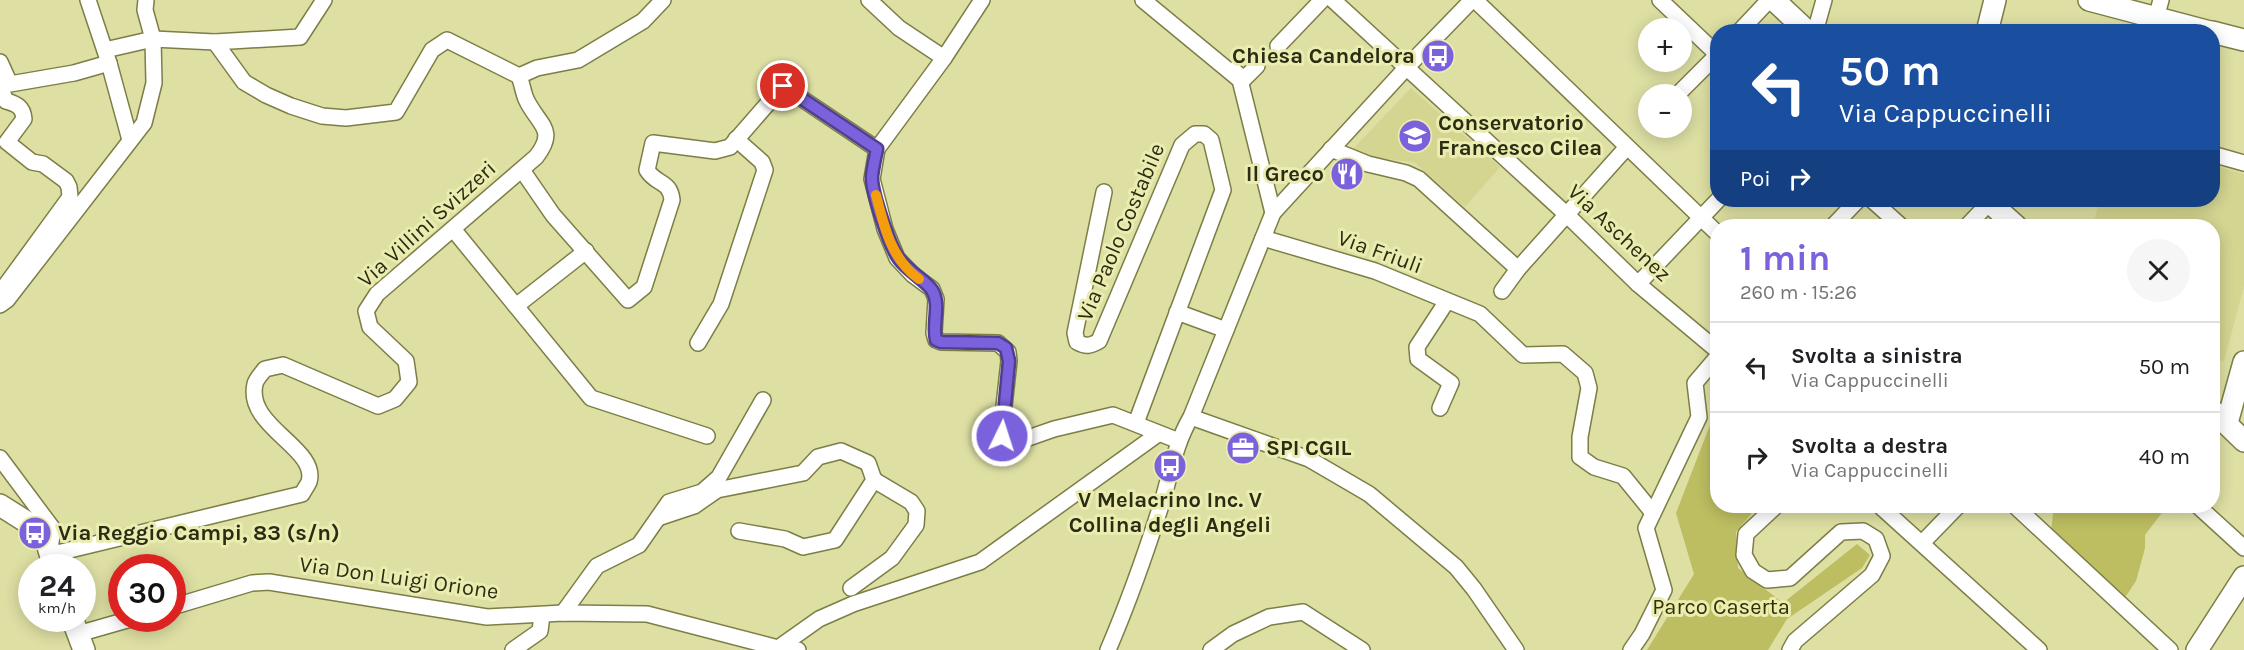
<!DOCTYPE html>
<html lang="it">
<meta charset="utf-8">
<style>
:root{--surface:#fff;--page:#f6f6f6;--text:#202124;--muted:#757577;--line:#e0e0e0;--accent:#7b61dc}
body{margin:0;font-family:Karla,sans-serif;background:var(--page);color:var(--text);height:100vh;display:flex;flex-direction:column;font-size:22px;white-space:nowrap}
*{box-sizing:border-box;margin:0}
p{font-size:20px;color:var(--muted)}
.icon{flex:none;width:33px;height:33px;fill:none;stroke:currentColor;stroke-width:2;stroke-linecap:round;stroke-linejoin:round}
.map{position:relative;flex:1;overflow:hidden}
.details{position:absolute;left:1710px;top:219px;width:510px;height:294px;display:flex;flex-direction:column;background:var(--surface);border-radius:24px;box-shadow:0 3px 15px #0003}
.details>*{flex:none}
.guide{position:absolute;left:1710px;top:24px;width:510px;height:183px;border-radius:24px;box-shadow:0 3px 15px #0003;background:#1a4fa0;color:#fff;overflow:hidden}
.fabs{position:absolute;left:1638px;top:18px;display:grid;gap:12px}
.fabs a{display:grid;place-items:center;width:54px;height:54px;border-radius:50%;background:var(--surface);box-shadow:0 3px 15px #0003;font-size:30px}
.speed{position:absolute;left:18px;top:554px;display:flex;gap:12px;font-size:30px;font-weight:700;text-align:center}
.speed>*{display:grid;place-content:center;width:78px;height:78px;border-radius:50%;background:var(--surface);box-shadow:0 3px 15px #0003;line-height:1}
.speed small{font-size:15px;font-weight:400}
.speed .limit{border:9px solid #d22;background:#fff;color:#111}
.pin{position:absolute;display:grid;place-items:center;width:51px;height:51px;color:#fff;margin:-26px;border:3px solid #fff;border-radius:50%;box-shadow:0 2px 6px #0007}
.me{position:absolute;width:66px;margin:-33px;rotate:4deg;stroke-linejoin:round;filter:drop-shadow(0 0 4px #0008)}
.turn{display:flex;align-items:center;gap:21px;height:126px;padding:0 30px;font-size:27px}
.turn .icon{width:78px;height:78px;stroke-width:2.5}
.turn b{display:block;font-size:42px;line-height:51px}
.then{display:flex;align-items:center;height:57px;padding:0 30px;background:#0003;gap:12px;font-size:22px}
.round{display:grid;place-items:center;flex:none;width:63px;height:63px;border-radius:32px;background:var(--page)}
.head{display:flex;align-items:center;justify-content:space-between;height:102px;padding:0 30px}
h1{font-size:36px;font-weight:700;line-height:45px;color:var(--accent)}
ul{padding:0;list-style:none}
li{display:flex;align-items:center;gap:18px;height:90px;padding:0 30px;border-top:2px solid var(--line)}
li div{flex:1}
li b{display:block;font-size:22px}
li em{font-style:normal}
.map>svg:first-child{display:block}
.built{fill:#d3d591}
.park{fill:#bdbe61}
.lines{fill:none;stroke-linecap:round;stroke-linejoin:round}
.street-casing{stroke:#7d7e46;stroke-width:18}
.secondary-casing{stroke:#7d7e46;stroke-width:24}
.street{stroke:#fff;stroke-width:15}
.secondary{stroke:#fff;stroke-width:21}
.route-casing{stroke:#503f8f;stroke-width:15}
.route{stroke:#7b61dc;stroke-width:10}
.slow{stroke:#f59e0b;stroke-width:10}
.labels{text-anchor:middle;dominant-baseline:central;stroke-width:6;stroke-linejoin:round;paint-order:stroke}
.poi-label{font-size:22px;font-weight:bold;fill:#2b2c14;stroke:#eaecb0;text-anchor:start}
.street-label{font-size:22px;fill:#2b2c14;stroke:#eaecb0}
.park-label{font-size:22px;fill:#303000;stroke:#eaecb0}
</style>
<div class="map">
<svg width="2244" height="650" viewBox="0 0 2244 650">
<rect width="100%" height="100%" fill="#dddfa3"/>
<!-- built -->
<g class="built">
<polygon points="1411,88 1500,167 1465,207 1414,162 1370,157 1352,150"/>
<polygon points="2213,165 2244,174 2244,286 2224,361 2213,359 2212,226 2092,226 2100,200 2212,200"/>
</g>
<!-- park -->
<g class="park">
<polygon points="1717,407 1718,506 1758,506 1736,532 1738,568 1783,603 1857,544 1870,555 1862,568 1787,619 1768,650 1647,650 1694,574 1676,513"/>
<polygon points="2054,506 2167,506 2145,535 2145,548 2136,581 2124,599 2051,531"/>
</g>
<g class="lines">
<defs>
<g id="street">
<polyline points="88,0 109,63 130,140"/>
<polyline points="869,0 899,28 944,58"/>
<polyline points="982,0 944,58 877,149 872,179 885,229 897,258 913,275 932,289 936,299 934,333 936,340 941,342 998,343 1008,352 1009,361 1001,433 1005,442 1014,443 1054,429 1113,415 1179,441"/>
<polyline points="1143,0 1240,80 1273,213"/>
<polyline points="1333,0 1566,214 1638,284 1718,351"/>
<polyline points="1475,0 1718,234"/>
<polyline points="1660,0 1718,55"/>
<polyline points="1739,32 1769,0"/>
<polyline points="1815,32 1824,0"/>
<polyline points="2152,32 2161,0"/>
<polyline points="1278,46 1322,0"/>
<polyline points="105,50 153,39 215,42 300,37 324,0"/>
<polyline points="0,62 10,84 74,73 109,63"/>
<polyline points="1233,70 1244,79 1257,66"/>
<polyline points="519,76 537,68 578,60 643,21 663,0"/>
<path d="M 0,87 L 6,101 C 17,104 23,107 24,119 L 7,142 L 32,162 L 43,164 L 66,181 L 69,187 L 70,197 L 0,293"/>
<polyline points="1678,94 1718,54"/>
<polyline points="1331,149 1368,164 1406,173 1419,179 1518,269"/>
<polyline points="2212,154 2244,163"/>
<path d="M 522,170 L 553,215 L 628,300 L 644,287 L 672,200 C 670,180 656,185 647,170 L 653,143 L 715,151 L 730,147 L 783,86 L 877,149"/>
<path d="M 1104,192 L 1075,333 L 1077,342 C 1086,347 1090,346 1099,341 L 1182,145 L 1195,134 L 1204,134 L 1211,140 L 1223,190 L 1136,423"/>
<polyline points="1872,200 1901,226"/>
<polyline points="1833,226 1858,200"/>
<polyline points="1967,226 1990,202"/>
<polyline points="453,229 591,398 707,436"/>
<polyline points="1263,238 1375,271 1480,314 1523,355 1563,354 1585,373 1589,388 1580,437 1580,457 1594,467 1623,476 1653,513"/>
<polyline points="1638,284 1718,200"/>
<polyline points="1502,291 1518,269 1627,147"/>
<polyline points="0,305 7,300 144,123 154,83 153,39 145,10 146,0"/>
<polyline points="516,306 586,251"/>
<polyline points="1177,312 1226,330"/>
<polyline points="698,343 721,304 765,170 762,162 736,139"/>
<polyline points="1440,408 1451,383 1418,359 1417,347 1447,301"/>
<polyline points="1191,417 1309,459 1369,494 1456,567 1474,589 1516,650"/>
<path d="M 0,458 L 53,529 L 49,555 L 302,494 C 304,490 307,486 309,482 C 319,448 245,427 255,384 C 256,379 262,373 265,369 L 283,365 L 378,406 L 395,399 L 409,382 L 406,361 L 370,327 L 366,311 L 377,294 L 536,157 C 558,129 538,125 526,99 C 523,92 522,83 519,76 L 447,40 L 432,50 L 396,112 L 346,118 L 322,116 L 291,106 L 266,95 L 244,82 L 215,42"/>
<polyline points="1776,506 1746,534 1744,555 1753,571 1767,580 1790,578 1841,532 1863,531 1876,539 1882,556 1872,575 1795,641 1790,650"/>
<polyline points="1880,506 2039,650"/>
<polyline points="2015,506 2170,650"/>
<polyline points="2198,506 2244,548"/>
<polyline points="658,518 694,506 717,490 803,473 818,457 841,451 868,463 874,480 835,540 803,547 785,539 739,531"/>
<polyline points="1922,543 1958,506"/>
<polyline points="851,588 892,558 916,525 917,511 911,502 874,480"/>
<polyline points="172,607 252,583 269,582 487,617 563,613 647,614 778,648 798,650"/>
<polyline points="563,613 597,566 639,545 669,502 702,492 719,477 763,400"/>
<polyline points="78,634 134,618"/>
<polyline points="778,648 819,619 853,604 980,562 1158,434"/>
<polyline points="513,650 540,631 542,615"/>
<path d="M 1108,650 C 1129,601 1147,550 1163,499 C 1171,471 1176,442 1191,417 L 1273,213 L 1406,68 L 1472,0"/>
<polyline points="1211,650 1233,634 1269,617 1303,612 1362,650"/>
<polyline points="1631,650 1642,634 1664,590 1646,528 1699,417 1695,383 1718,356"/>
</g>
<g id="secondary">
<polyline points="1774,0 1808,32"/>
<polyline points="2089,0 2210,32"/>
<polyline points="1987,32 1995,0"/>
<polyline points="2212,32 2244,40"/>
<polyline points="1987,200 2016,226"/>
<polyline points="2212,410 2244,441"/>
<polyline points="2227,423 2244,362"/>
<polyline points="0,505 44,533 54,567"/>
<polyline points="72,618 84,650"/>
<polyline points="2197,650 2244,577"/>
</g>
</defs>
<!-- street casing -->
<use href="#street" class="street-casing"/>
<!-- secondary casing -->
<use href="#secondary" class="secondary-casing"/>
<!-- street -->
<use href="#street" class="street"/>
<!-- secondary -->
<use href="#secondary" class="secondary"/>
</g>
<g class="lines">
<defs>
<path id="route" d="M 783,86 L 877,149 C 875,158 873,167 872,176 C 871,191 890,247 899,259 C 908,271 926,281 932,290 C 941,304 932,324 936,340 L 941,342 L 998,343 L 1006,348 L 1009,361 L 1002,436"/>
</defs>
<!-- route casing -->
<use href="#route" class="route-casing"/>
<!-- route -->
<use href="#route" class="route"/>
<!-- slow -->
<path class="slow" d="M 876,195 C 884,226 891,259 919,279"/>
</g>
<!-- icons -->
<defs>
<symbol id="bus-disc" viewBox="-11 -11 22 22"><circle r="9.5" fill="#7b61dc" stroke="#eaecb0"/><path d="M-5-6H5V4H4V6H2V4H-2V6H-4V4H-5ZM-3.5-4V0h7V-4ZM-3.5 1.2v1.5H-2V1.2ZM2 1.2v1.5H3.5V1.2Z" fill="#fff"/></symbol>
<symbol id="school-disc" viewBox="-11 -11 22 22"><circle r="9.5" fill="#7b61dc" stroke="#eaecb0"/><path d="M0-5L7-2L0 1L-7-2ZM-4 1L0 2.5L4 1V4Q0 6-4 4Z" fill="#fff"/></symbol>
<symbol id="restaurant-disc" viewBox="-11 -11 22 22"><circle r="9.5" fill="#7b61dc" stroke="#eaecb0"/><path d="M-5-6h1v4h1v-4h1v4h1v-4h1v5L-1.5 .5V6h-2V.5L-5-1ZM5-6V6H3V1.5H1.5Q1.5-4 5-6Z" fill="#fff"/></symbol>
<symbol id="office-disc" viewBox="-11 -11 22 22"><circle r="9.5" fill="#7b61dc" stroke="#eaecb0"/><path d="M-6-3h4V-5.5h4V-3h4V5H-6ZM-1-4.5V-3h2v-1.5ZM-6 0V1H6V0Z" fill="#fff"/></symbol>
</defs>
<g fill-rule="evenodd">
<use href="#bus-disc" x="1419" y="37" width="38" height="38"/>
<use href="#school-disc" x="1396" y="117" width="38" height="38"/>
<use href="#restaurant-disc" x="1328" y="155" width="38" height="38"/>
<use href="#office-disc" x="1224" y="429" width="38" height="38"/>
<use href="#bus-disc" x="1151" y="447" width="38" height="38"/>
<use href="#bus-disc" x="16" y="514" width="38" height="38"/>
</g>
<g class="labels">
<!-- poi labels -->
<g class="poi-label">
<text x="1415" y="56" text-anchor="end">Chiesa Candelora</text>
<text x="1438" y="123">Conservatorio<tspan x="1438" dy="25">Francesco Cilea</tspan></text>
<text x="1324" y="174" text-anchor="end">Il Greco</text>
<text x="1266" y="448">SPI CGIL</text>
<text x="1170" y="500" text-anchor="middle">V Melacrino Inc. V<tspan x="1170" dy="25">Collina degli Angeli</tspan></text>
<text x="58" y="533">Via Reggio Campi, 83 (s/n)</text>
</g>
<!-- street labels -->
<g class="street-label">
<text transform="translate(427 224) rotate(-42)">Via Villini Svizzeri</text>
<text transform="translate(1121 232) rotate(-67)">Via Paolo Costabile</text>
<text transform="translate(1619 233) rotate(43)">Via Aschenez</text>
<text transform="translate(1380 252) rotate(20)">Via Friuli</text>
<text transform="translate(399 578) rotate(8)">Via Don Luigi Orione</text>
</g>
<!-- park labels -->
<g class="park-label">
<text x="1721" y="607">Parco Caserta</text>
</g>
</g>
</svg>
<div class="fabs">
<a>+</a>
<a>−</a>
</div>
<div class="speed"><div>24<small>km/h</small></div><div class="limit">30</div></div>
<div class="pin" style="left:783px;top:86px;background:#d93025"><svg class="icon" aria-label="arrive" viewBox="0 0 24 24"><path d="M6 21V4h12l-3 4 3 4H6"/></svg></div>
<svg class="me" style="left:1002px;top:436px" viewBox="-20 -20 40 40"><circle r="17" fill="#7b61dc" stroke="#fff" stroke-width="3"/><path d="M0-11L8 9 0 5-8 9z" fill="#fff"/></svg>
<div class="guide">
<div class="turn"><svg class="icon" aria-label="left" viewBox="0 0 24 24"><path d="M17 20v-9H6M10 6l-5 5 5 5"/></svg><div><b>50 m</b>Via Cappuccinelli</div></div>
<div class="then">Poi<svg class="icon" aria-label="right" viewBox="0 0 24 24"><path d="M7 20v-9h11M14 6l5 5-5 5"/></svg></div>
</div>
<section class="details">
<div class="head"><div><h1>1 min</h1><p>260 m · 15:26</p></div><a class="round"><svg class="icon" aria-label="close" viewBox="0 0 24 24"><path d="M6 6l12 12M18 6L6 18"/></svg></a></div>
<ul>
<li><svg class="icon" aria-label="left" viewBox="0 0 24 24"><path d="M17 20v-9H6M10 6l-5 5 5 5"/></svg><div><b>Svolta a sinistra</b><p>Via Cappuccinelli</p></div><em>50 m</em></li>
<li><svg class="icon" aria-label="right" viewBox="0 0 24 24"><path d="M7 20v-9h11M14 6l5 5-5 5"/></svg><div><b>Svolta a destra</b><p>Via Cappuccinelli</p></div><em>40 m</em></li>
</ul>
</section>
</div>
